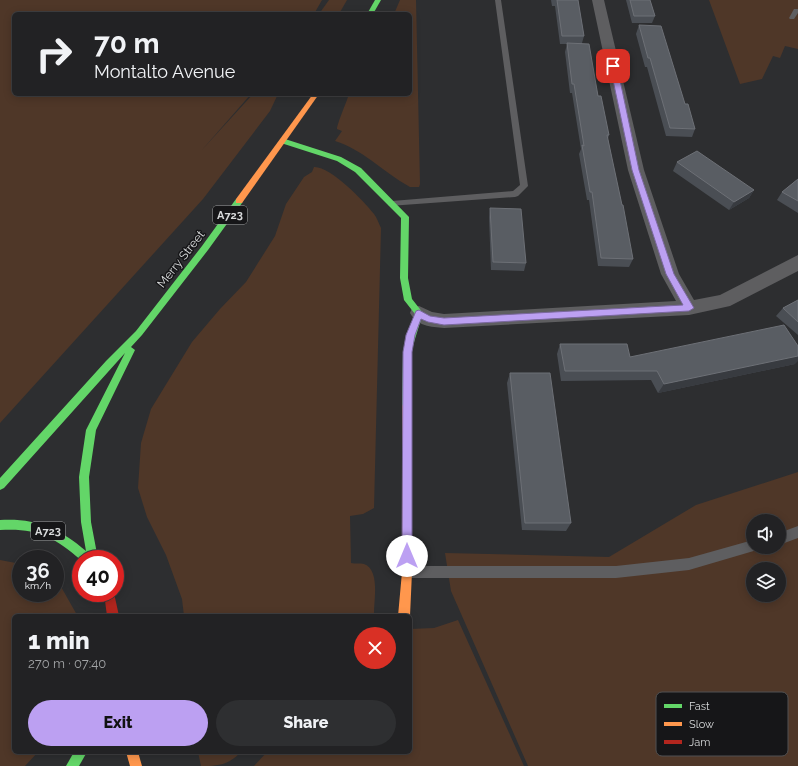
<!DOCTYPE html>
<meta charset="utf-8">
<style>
:root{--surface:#222224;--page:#2e2f31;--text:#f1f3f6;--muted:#a2a4a6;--line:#3f3f41;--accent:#bca0f2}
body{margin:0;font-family:Raleway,sans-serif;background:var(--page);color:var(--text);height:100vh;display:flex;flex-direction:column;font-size:15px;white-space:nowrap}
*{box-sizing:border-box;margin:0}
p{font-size:13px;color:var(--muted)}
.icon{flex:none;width:22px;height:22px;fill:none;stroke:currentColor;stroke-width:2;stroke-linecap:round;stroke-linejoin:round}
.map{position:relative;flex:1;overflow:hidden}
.sheet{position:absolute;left:12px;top:614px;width:400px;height:140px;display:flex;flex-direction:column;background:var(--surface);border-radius:6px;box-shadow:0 2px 10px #0003,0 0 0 1px var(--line)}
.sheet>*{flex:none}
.banner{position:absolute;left:12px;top:12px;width:400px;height:84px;border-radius:6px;box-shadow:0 2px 10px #0003,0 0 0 1px var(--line);background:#222224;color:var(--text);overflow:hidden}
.fabs{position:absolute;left:746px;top:514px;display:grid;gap:8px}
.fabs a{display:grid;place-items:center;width:40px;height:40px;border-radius:50%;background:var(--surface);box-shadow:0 2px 10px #0003,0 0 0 1px var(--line);font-size:20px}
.speed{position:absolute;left:12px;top:550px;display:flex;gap:8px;font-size:20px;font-weight:700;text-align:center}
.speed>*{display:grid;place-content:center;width:52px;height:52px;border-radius:50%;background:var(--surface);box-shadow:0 2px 10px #0003,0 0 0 1px var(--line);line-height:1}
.speed small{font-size:10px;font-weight:400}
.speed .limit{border:6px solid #d22;background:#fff;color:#111}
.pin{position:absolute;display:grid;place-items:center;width:34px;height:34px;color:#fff;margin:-17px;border-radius:8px;box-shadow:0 2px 6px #0006}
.me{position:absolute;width:44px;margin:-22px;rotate:0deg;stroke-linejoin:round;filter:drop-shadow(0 0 3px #0008)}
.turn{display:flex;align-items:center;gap:14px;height:84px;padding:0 16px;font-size:18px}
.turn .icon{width:52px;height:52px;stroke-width:2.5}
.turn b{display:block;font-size:28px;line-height:34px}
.round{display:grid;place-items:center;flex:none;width:42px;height:42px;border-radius:21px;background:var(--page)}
.headline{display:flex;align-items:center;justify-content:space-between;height:68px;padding:0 16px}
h1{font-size:24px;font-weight:800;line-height:30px}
.cta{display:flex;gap:8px;margin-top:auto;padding:8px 16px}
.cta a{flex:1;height:46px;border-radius:24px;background:var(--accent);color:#111;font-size:16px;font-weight:800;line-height:46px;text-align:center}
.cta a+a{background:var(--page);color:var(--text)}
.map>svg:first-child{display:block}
.green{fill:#4f3728;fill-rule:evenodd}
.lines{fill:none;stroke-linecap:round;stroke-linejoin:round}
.lane{fill:#5e5e60;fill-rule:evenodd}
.street{fill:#5e5e60;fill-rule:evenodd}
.fast{fill:#63d668;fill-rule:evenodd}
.slow{fill:#ff974d;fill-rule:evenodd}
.jam{fill:#b3261e;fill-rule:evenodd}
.wall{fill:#4a4e54}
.shaded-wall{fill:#383b40}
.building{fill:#595d63;stroke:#6d7076}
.route{fill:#bca0f2;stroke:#7a689d}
.labels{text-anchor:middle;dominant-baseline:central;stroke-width:3;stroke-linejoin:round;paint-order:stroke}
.shield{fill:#161618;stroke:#9e9fa0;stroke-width:1}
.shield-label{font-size:11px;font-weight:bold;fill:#d8dadb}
.street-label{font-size:12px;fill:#d8dadb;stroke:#161618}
.key{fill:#161618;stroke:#505152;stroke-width:1}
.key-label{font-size:11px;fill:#d8dadb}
</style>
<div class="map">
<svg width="798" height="766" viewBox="0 0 798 766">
<rect width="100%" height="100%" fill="#2d2e30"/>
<!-- green -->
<g class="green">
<polygon points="0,0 322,0 314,14 14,14 14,94 251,94 201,151 253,94 278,94 270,111 203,199 0,423"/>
<polygon points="329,0 347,0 339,14 319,14"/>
<path d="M 400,0 L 416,0 L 420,184 L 419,187 L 410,187 L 405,184 C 380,169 363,150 335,141 L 342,131 L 337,129 C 337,124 347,101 349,94 L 410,94 L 410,14 L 394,14 Z"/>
<polygon points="709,0 798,0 798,49 785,46 780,58 773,56 762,79 740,84"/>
<path d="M 314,167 C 330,166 364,201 374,214 C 377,218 379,224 381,228 L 374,508 L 363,514 L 350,516 L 351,563 C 355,564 360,563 364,564 C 380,570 374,599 374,613 L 371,616 L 184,616 L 182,599 L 166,555 L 147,517 L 138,488 L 141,443 L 151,409 L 192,342 L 220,309 L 246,282 L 275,236 L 286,204 L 304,177 L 312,172 Z"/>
<path d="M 798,472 L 798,766 L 528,766 L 451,591 L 445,553 L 609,557 L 696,505 ZM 753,521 L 779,521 L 779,547 L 753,547 ZM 753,569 L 779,569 L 779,595 L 753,595 Z"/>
<polygon points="0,560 21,564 21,593 55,593 55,581 60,585 77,615 14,616 14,752 38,752 25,766 0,766"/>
<polygon points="458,620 524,766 254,766 267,752 410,752 410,629 434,628"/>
<path d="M 198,752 L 241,752 C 228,765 219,766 201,766 Z"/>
</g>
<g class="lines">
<!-- lane -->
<g class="lane">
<polygon points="495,0 501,0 528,186 518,196 515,197 389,206 388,204 392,201 513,191 520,185"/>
<polygon points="794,9 798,9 798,13 794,19 790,19 789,18"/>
<polygon points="798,526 798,538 779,545 779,533"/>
<polygon points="753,540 753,547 758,547 757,550 689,570 616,578 408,578 404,576 402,572 404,568 408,566 616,566 689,558"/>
</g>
<!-- street -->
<path class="street" d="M 592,0 L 604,0 L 644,170 L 679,274 L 694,300 L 720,295 L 798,255 L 798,271 L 730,306 L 689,315 L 444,328 C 431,327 417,326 410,313 L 412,308 L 419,306 L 432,312 L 444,314 L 676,301 L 661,274 L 628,170 Z"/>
<!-- fast -->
<g class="fast">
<polygon points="375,0 381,0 373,14 367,14"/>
<polygon points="281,139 285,139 341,157 361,168 409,217 408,278 412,299 423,313 411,352 412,406 410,409 407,410 404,409 402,406 403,352 415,314 404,300 400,278 401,218 355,172 337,161 281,143"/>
<path d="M 239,198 L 243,201 L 242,203 L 208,250 L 142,335 L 131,347 L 135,350 L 96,430 L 89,477 L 91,522 L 98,559 L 81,560 C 53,536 37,528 0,530 L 0,520 C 36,518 59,528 86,551 L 81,522 L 79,477 L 86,430 L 125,353 L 4,488 L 0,490 L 0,478 L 106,361 L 136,331 L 202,246 L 236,199 Z"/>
<polygon points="74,752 87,752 79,766 66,766"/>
</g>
<!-- slow -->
<g class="slow">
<polygon points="313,94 319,94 242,203 236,203 236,199"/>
<polygon points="407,402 410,403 412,406 412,572 410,616 398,616 402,572 402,406 404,403"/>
<polygon points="126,752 138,752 142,766 130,766"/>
</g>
<!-- jam -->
<polygon class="jam" points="104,593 114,593 119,616 107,616"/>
</g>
<!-- wall -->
<g class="wall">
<polygon points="551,0 578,0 584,36 582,43 598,96 609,135 608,139 633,259 629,267 598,266 589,200 587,200 579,154 581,149 572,93 570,93 565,52 567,44 560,44 555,6 552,6"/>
<polygon points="626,0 650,0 655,16 652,23 632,23"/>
<polygon points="639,25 685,104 695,129 692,137 666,136 647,67 645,67 636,34"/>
<polygon points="677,162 754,190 749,198 729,210 673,171"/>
<polygon points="798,179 798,213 777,200 782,192"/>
<polygon points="490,208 526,263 524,271 491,270 489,217"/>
<polygon points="798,300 798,335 776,316 783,308"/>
<polygon points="560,344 630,357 795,364 658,393 651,380 561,381 557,354"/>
<polygon points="510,373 571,523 566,531 522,530 507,383"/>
</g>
<!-- shaded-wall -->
<g class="shaded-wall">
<polygon points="754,190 749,198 729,210 734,202"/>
<polygon points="798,356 798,361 795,364 658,393 664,384"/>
</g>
<!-- building -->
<g class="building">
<polygon points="557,0 578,0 584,36 562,36"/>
<polygon points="630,0 650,0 655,16 634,16"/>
<polygon points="639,25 661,26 685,104 688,104 695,129 670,128 650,58 648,58"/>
<polygon points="567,43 589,44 598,96 601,96 609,135 607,135 622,205 623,205 633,259 601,258 592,192 590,192 582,145 584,146 574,84 572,84"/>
<polygon points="697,151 754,190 734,202 677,162"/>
<polygon points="798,179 798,201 782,192"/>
<polygon points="490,208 521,209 526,263 493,262"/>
<polygon points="798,300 798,322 783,308"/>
<polygon points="784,325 798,346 798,356 664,384 657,371 565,371 560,344 627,344 630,357"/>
<polygon points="510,373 550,373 571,523 525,523"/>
</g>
<!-- route -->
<polygon class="route" points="613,64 617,66 639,170 674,274 694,308 689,311 444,325 428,322 421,319 415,335 412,352 412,556 411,560 407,561 403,560 402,556 403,352 406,335 416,311 419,310 430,316 444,318 683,305 666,274 632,170 610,66"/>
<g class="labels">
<!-- shield labels -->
<g class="shield">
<rect x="213" y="206" width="34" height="18" rx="3"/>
<rect x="31" y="522" width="34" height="18" rx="3"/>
</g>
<g class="shield-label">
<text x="230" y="215">A723</text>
<text x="48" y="531">A723</text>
</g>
<!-- street labels -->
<g class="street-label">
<text transform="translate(181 259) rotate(-52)">Merry Street</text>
</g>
</g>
<!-- legend -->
<rect x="656" y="692" width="132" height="64" rx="6" class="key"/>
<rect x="664" y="704" width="18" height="4" fill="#63d668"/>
<rect x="664" y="722" width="18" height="4" fill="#ff974d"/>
<rect x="664" y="740" width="18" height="4" fill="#b3261e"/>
<g class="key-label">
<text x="689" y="710">Fast</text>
<text x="689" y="728">Slow</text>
<text x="689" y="746">Jam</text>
</g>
</svg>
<div class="fabs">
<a><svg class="icon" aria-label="sound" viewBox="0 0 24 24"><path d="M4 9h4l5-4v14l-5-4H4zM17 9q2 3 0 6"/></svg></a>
<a><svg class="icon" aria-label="layers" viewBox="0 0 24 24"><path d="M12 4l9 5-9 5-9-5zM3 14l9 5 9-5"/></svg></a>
</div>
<div class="speed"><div>36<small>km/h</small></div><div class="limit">40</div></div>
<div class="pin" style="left:613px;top:66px;background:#d93025"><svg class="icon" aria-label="arrive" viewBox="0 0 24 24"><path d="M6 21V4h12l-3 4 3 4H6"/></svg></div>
<svg class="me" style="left:407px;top:556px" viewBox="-20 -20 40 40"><circle r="19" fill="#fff"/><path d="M0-13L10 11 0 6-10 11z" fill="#bca0f2"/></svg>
<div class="banner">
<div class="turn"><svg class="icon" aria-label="right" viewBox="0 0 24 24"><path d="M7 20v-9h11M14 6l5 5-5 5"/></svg><div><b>70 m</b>Montalto Avenue</div></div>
</div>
<section class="sheet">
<div class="headline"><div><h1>1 min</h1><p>270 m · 07:40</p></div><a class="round" style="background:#d93025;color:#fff"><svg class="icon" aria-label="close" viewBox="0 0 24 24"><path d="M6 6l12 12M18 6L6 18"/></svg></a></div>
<div class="cta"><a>Exit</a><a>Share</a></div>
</section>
</div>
